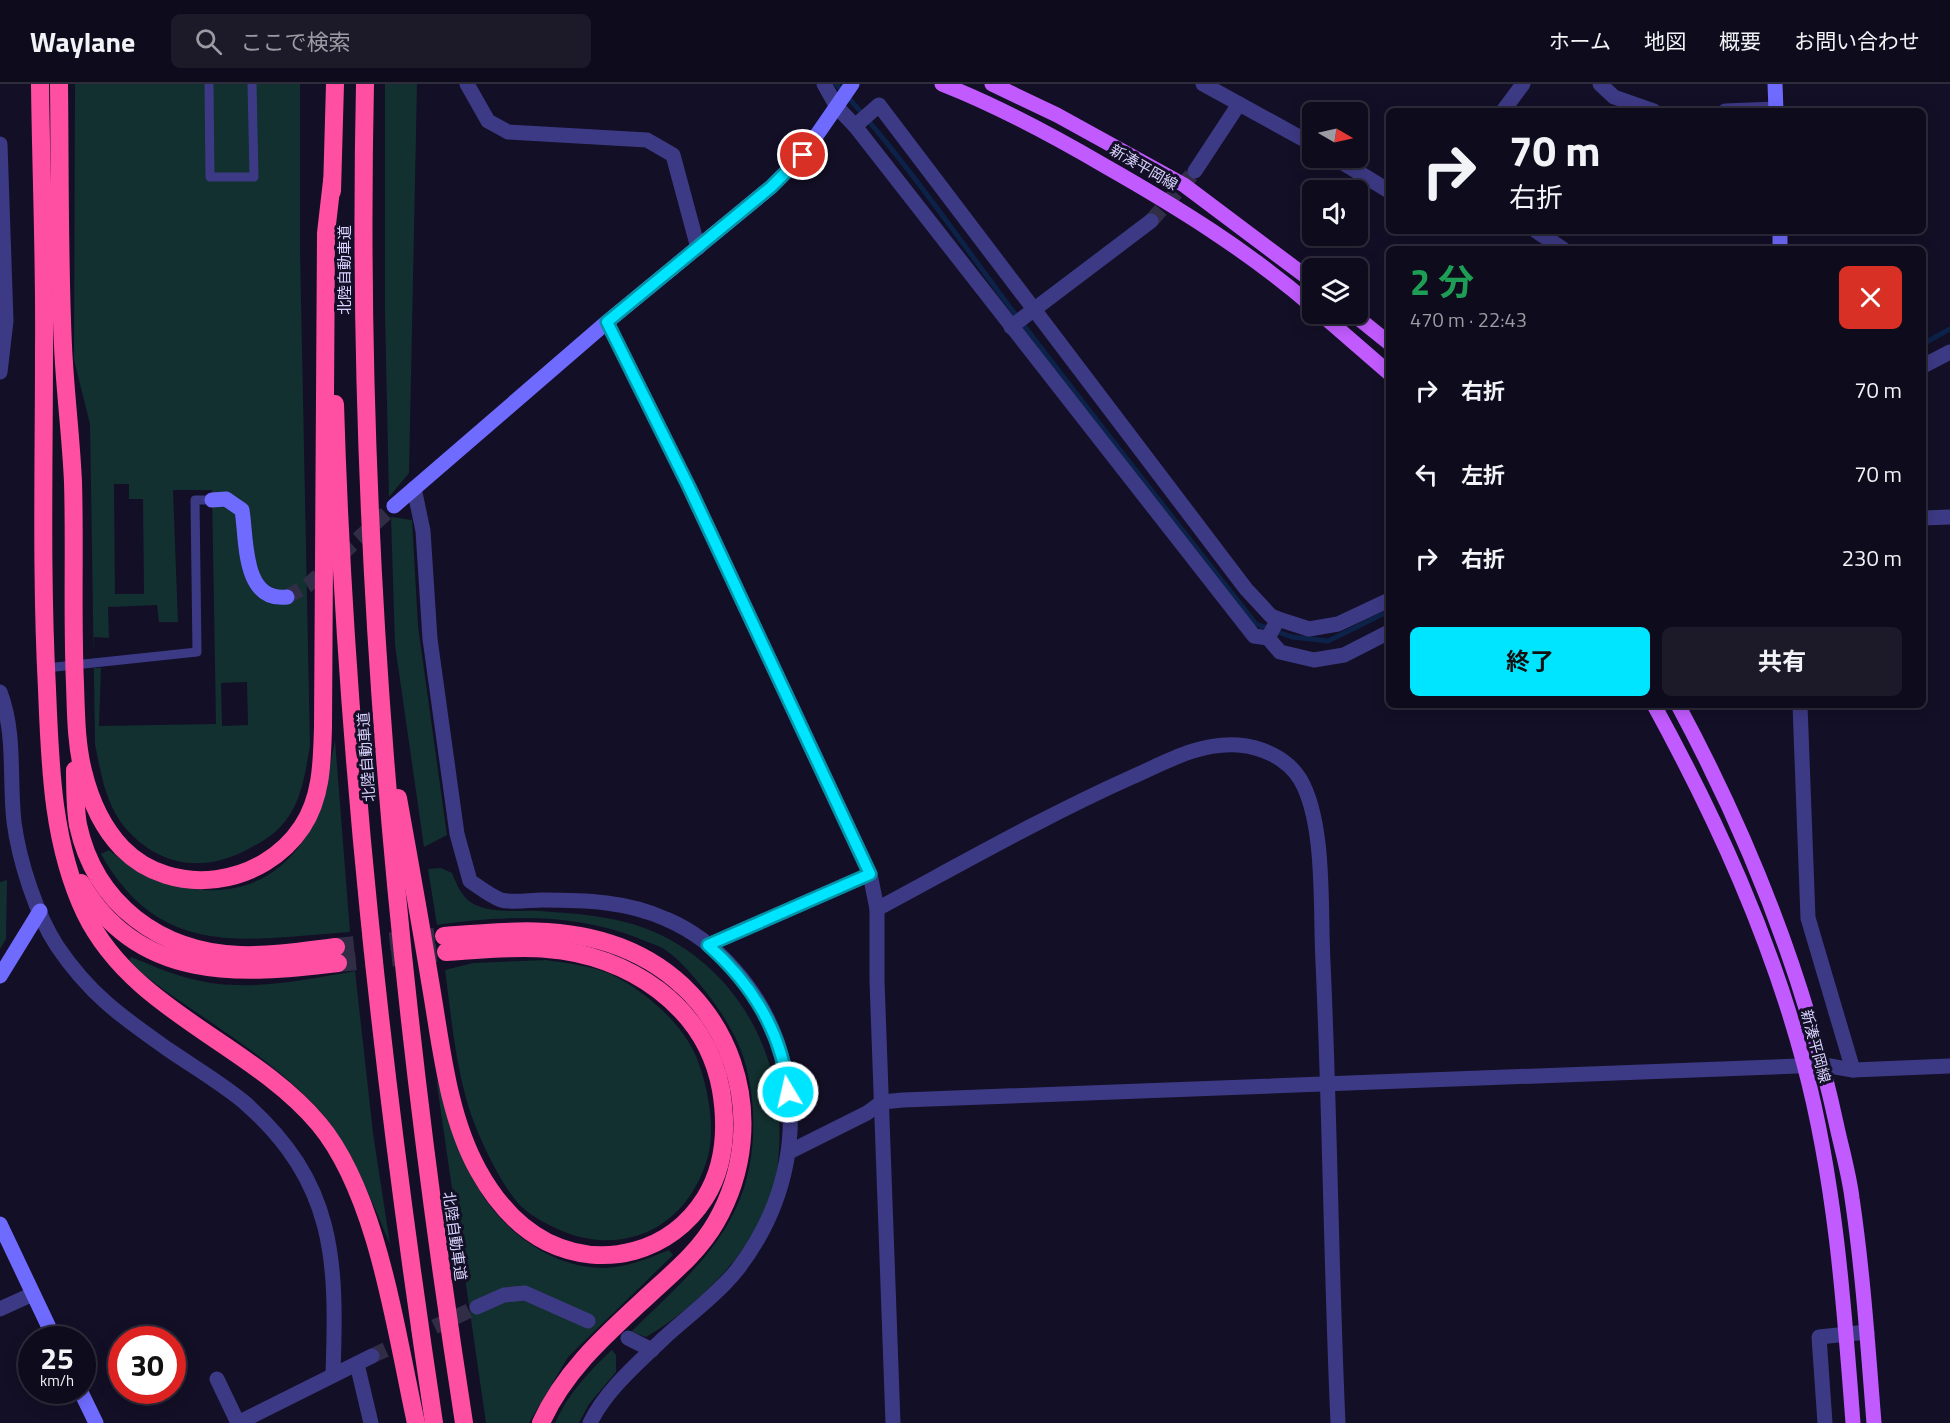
<!DOCTYPE html>
<html lang="ja">
<meta charset="utf-8">
<style>
:root{--surface:#0e0b1c;--page:#1c1929;--text:#f1f3f6;--muted:#9b9ba3;--line:#2e2b3b;--accent:#00e5ff}
body{margin:0;font-family:"Titillium Web","Noto Sans JP",sans-serif;background:var(--page);color:var(--text);height:100vh;display:flex;flex-direction:column;font-size:22px;white-space:nowrap}
*{box-sizing:border-box;margin:0}
p{font-size:20px;color:var(--muted)}
.icon{flex:none;width:33px;height:33px;fill:none;stroke:currentColor;stroke-width:2;stroke-linecap:round;stroke-linejoin:round}
.map{position:relative;flex:1;overflow:hidden}
.details{position:absolute;left:1386px;top:162px;width:540px;height:462px;display:flex;flex-direction:column;background:var(--surface);border-radius:9px;box-shadow:0 3px 15px #0003,0 0 0 2px var(--line)}
.details>*{flex:none}
.banner{position:absolute;left:1386px;top:24px;width:540px;height:126px;border-radius:9px;box-shadow:0 3px 15px #0003,0 0 0 2px var(--line);background:#0e0b1c;color:var(--text);overflow:hidden}
.needle{width:39px;rotate:99deg}
.fabs{position:absolute;left:1302px;top:18px;display:grid;gap:12px}
.fabs a{display:grid;place-items:center;width:66px;height:66px;border-radius:9px;background:var(--surface);box-shadow:0 3px 15px #0003,0 0 0 2px var(--line);font-size:30px}
.speed{position:absolute;left:18px;top:1242px;display:flex;gap:12px;font-size:30px;font-weight:700;text-align:center}
.speed>*{display:grid;place-content:center;width:78px;height:78px;border-radius:50%;background:var(--surface);box-shadow:0 3px 15px #0003,0 0 0 2px var(--line);line-height:1}
.speed small{font-size:15px;font-weight:400}
.speed .limit{border:9px solid #d22;background:#fff;color:#111}
.pin{position:absolute;display:grid;place-items:center;width:51px;height:51px;color:#fff;margin:-26px;border:3px solid #fff;border-radius:50%;box-shadow:0 2px 6px #0007}
.me{position:absolute;width:66px;margin:-33px;rotate:351deg;stroke-linejoin:round;filter:drop-shadow(0 0 4px #0008)}
.turn{display:flex;align-items:center;gap:21px;height:126px;padding:0 24px;font-size:27px}
.turn .icon{width:78px;height:78px;stroke-width:2.5}
.turn b{display:block;font-size:42px;line-height:51px}
.round{display:grid;place-items:center;flex:none;width:63px;height:63px;border-radius:9px;background:var(--page)}
.overview{display:flex;align-items:center;justify-content:space-between;height:102px;padding:0 24px}
h1{font-size:36px;font-weight:700;line-height:45px;color:#1e9e55}
.button{display:flex;gap:12px;margin-top:auto;padding:12px 24px}
.button a{flex:1;height:69px;border-radius:9px;background:var(--accent);color:#111;font-size:24px;font-weight:700;line-height:69px;text-align:center}
.button a+a{background:var(--page);color:var(--text)}
ul{padding:0;list-style:none}
li{display:flex;align-items:center;gap:18px;height:84px;padding:0 24px}
li div{flex:1}
li b{display:block;font-size:22px}
li em{font-style:normal}
header{display:flex;align-items:center;gap:36px;box-sizing:border-box;height:84px;padding:0 30px;background:var(--surface);border-bottom:2px solid var(--line)}
header strong{font-size:28px}
nav{display:flex;gap:33px;margin-inline-start:auto;font-size:21px}
.search{width:420px;height:54px;background:var(--page);display:flex;align-items:center;gap:15px;box-sizing:border-box;padding:0 21px;border-radius:9px;color:var(--muted);font-size:22px}
.map>svg:first-child{display:block}
.green{fill:#12302f;fill-rule:evenodd}
.lines{fill:none;stroke-linecap:round;stroke-linejoin:round}
.stream{stroke:#0c2248;stroke-width:5}
.street-tunnel{stroke:#312d47;stroke-width:15;stroke-dasharray:15 8;stroke-linecap:butt}
.secondary-tunnel{stroke:#312d47;stroke-width:15;stroke-dasharray:15 8;stroke-linecap:butt}
.highway-tunnel{stroke:#312d47;stroke-width:18;stroke-dasharray:18 9;stroke-linecap:butt}
.lane{stroke:#3d3a85;stroke-width:9}
.street{stroke:#3d3a85;stroke-width:15}
.secondary{stroke:#6f6bff;stroke-width:15}
.primary{stroke:#c25bff;stroke-width:15}
.highway{stroke:#ff4fa3;stroke-width:18}
.route-casing{stroke:#0095a6;stroke-width:15}
.route{stroke:#00e5ff;stroke-width:10}
.labels{text-anchor:middle;dominant-baseline:central;stroke-width:6;stroke-linejoin:round;paint-order:stroke}
.street-label{font-size:15px;fill:#d9d4ff;stroke:#130f26}
</style>
<header>
<strong>Waylane</strong>
<div class="search"><svg class="icon" aria-label="search" viewBox="0 0 24 24"><circle cx="10" cy="10" r="6"/><path d="M15 15l6 6"/></svg>ここで検索</div>
<nav><a>ホーム</a><a>地図</a><a>概要</a><a>お問い合わせ</a></nav>
</header>
<div class="map">
<svg width="1950" height="1339" viewBox="0 0 1950 1339">
<rect width="100%" height="100%" fill="#130f26"/>
<!-- green -->
<g class="green">
<path d="M 75,0 L 300,0 L 300,165 L 310,662 C 306,684 303,708 292,727 C 282,745 269,754 252,763 C 209,788 164,785 129,748 C 106,724 101,690 95,660 L 90,340 L 74,276 ZM 114,400 L 129,400 L 129,415 L 143,415 L 144,510 L 115,510 ZM 173,406 L 212,406 L 216,640 L 99,642 L 101,584 L 93,584 L 94,553 L 109,554 L 108,523 L 157,521 L 159,538 L 178,538 ZM 247,598 L 248,641 L 222,642 L 221,599 Z"/>
<polygon points="385,0 417,0 409,389 389,413 385,229"/>
<polygon points="391,433 412,436 418,542 447,751 424,763 395,561"/>
<path d="M 335,656 L 350,848 C 246,855 161,877 101,770 L 109,766 C 167,814 255,828 303,757 C 324,727 328,691 335,656 Z"/>
<path d="M 441,784 L 452,789 C 457,801 461,812 472,819 C 490,830 519,826 539,827 C 583,830 628,833 667,854 C 744,895 785,979 779,1065 C 778,1082 777,1098 771,1114 C 752,1168 695,1225 646,1253 L 631,1248 C 669,1210 713,1174 736,1124 C 758,1078 758,1016 742,969 C 733,945 718,923 702,903 C 691,889 678,874 664,865 C 656,860 646,858 638,854 C 574,829 504,831 437,841 L 428,785 Z"/>
<polygon points="7,796 6,855 0,865 0,798"/>
<path d="M 131,873 C 151,881 171,890 192,895 C 244,909 304,896 355,887 L 373,1049 L 390,1160 C 371,1116 352,1064 320,1027 C 265,966 190,930 128,878 Z"/>
<path d="M 546,876 C 571,880 598,882 620,895 C 650,912 682,940 696,972 C 708,1002 717,1047 706,1079 C 685,1143 625,1173 562,1147 C 549,1141 534,1134 523,1124 C 503,1107 475,1046 468,1021 C 455,977 451,931 445,886 L 473,879 Z"/>
<path d="M 436,994 C 448,1027 457,1062 473,1094 C 496,1142 547,1183 603,1184 C 625,1184 649,1174 669,1166 L 673,1171 L 568,1273 L 529,1339 L 486,1339 Z"/>
<path d="M 612,1266 L 616,1271 L 616,1288 L 589,1320 L 579,1339 L 555,1339 C 568,1310 589,1287 612,1266 Z"/>
</g>
<g class="lines">
<!-- stream -->
<g class="stream">
<path d="M 836,0 C 899,68 951,144 1006,218 C 1088,326 1172,433 1256,540 L 1292,553 L 1328,557 L 1389,527"/>
<polyline points="1923,260 1950,245"/>
</g>
<!-- street-tunnel -->
<g class="street-tunnel">
<polyline points="1151,137 1195,87"/>
<polyline points="372,1272 477,1223"/>
</g>
<!-- secondary-tunnel -->
<polyline class="secondary-tunnel" points="287,513 308,501 394,422"/>
<!-- highway-tunnel -->
<g class="highway-tunnel">
<polyline points="336,863 444,852"/>
<polyline points="338,879 446,868"/>
</g>
<!-- lane -->
<g class="lane">
<polyline points="209,0 210,93 254,93 252,0"/>
<polyline points="46,584 197,568 195,416 212,416"/>
</g>
<!-- street -->
<g class="street">
<polyline points="467,0 488,37 508,48 647,56 673,71 698,164"/>
<polyline points="824,0 837,23 855,42 1254,552 1268,554 1280,568 1314,576 1344,571 1389,548"/>
<polyline points="1203,0 1312,60"/>
<polyline points="1600,0 1614,13 1654,27"/>
<polyline points="1503,27 1523,0"/>
<polyline points="1725,27 1775,25"/>
<polyline points="855,42 879,21 1246,505 1271,532 1278,535 1268,554"/>
<polyline points="1335,74 1389,107"/>
<polyline points="1195,87 1239,20"/>
<polyline points="1536,147 1563,165"/>
<polyline points="607,238 689,403 870,790 877,825 877,897 893,1339"/>
<polyline points="1011,243 1151,137"/>
<polyline points="1923,282 1950,268"/>
<polyline points="0,288 6,237 0,60"/>
<path d="M 414,404 L 423,447 L 430,555 L 457,750 L 470,797 C 479,803 490,812 501,816 C 512,819 530,816 542,816 C 584,816 626,817 666,835 C 718,857 760,907 778,960 C 804,1039 788,1120 737,1186 C 717,1211 688,1232 664,1254 C 638,1279 606,1306 590,1339"/>
<polyline points="1923,434 1950,433"/>
<polyline points="1278,535 1309,545 1338,540 1389,516"/>
<path d="M 0,608 C 16,650 9,693 14,738 C 19,776 36,830 57,862 C 90,911 122,933 169,966 C 194,983 221,999 244,1018 C 336,1099 337,1176 333,1290"/>
<polyline points="1800,621 1808,834 1853,986"/>
<path d="M 877,825 C 961,780 1045,732 1132,693 C 1166,678 1200,658 1238,661 C 1262,663 1287,674 1300,695 C 1326,739 1320,826 1323,878 C 1330,1031 1331,1185 1338,1339"/>
<polyline points="708,861 870,790"/>
<polyline points="789,1068 867,1029 882,1018 903,1016 1824,981 1853,986 1950,982"/>
<polyline points="477,1223 504,1211 525,1209 588,1237"/>
<polyline points="0,1225 33,1210"/>
<polyline points="628,1254 652,1266"/>
<polyline points="357,1280 371,1339"/>
<polyline points="217,1295 238,1339"/>
<polyline points="238,1339 372,1272"/>
<polyline points="1825,1339 1819,1253 1867,1248"/>
</g>
<!-- secondary -->
<g class="secondary">
<polyline points="1775,0 1776,27"/>
<polyline points="1780,147 1780,165"/>
<path d="M 212,416 L 226,415 L 242,426 C 247,456 242,518 287,513"/>
<polyline points="394,422 607,238 771,103 803,71 852,0"/>
<polyline points="0,892 40,827"/>
<polyline points="0,1140 55,1256"/>
<polyline points="80,1306 96,1339"/>
</g>
<!-- primary -->
<g class="primary">
<path d="M 942,0 C 998,22 1052,51 1105,82 C 1179,124 1248,167 1312,222"/>
<polyline points="992,0 1057,31 1184,101 1312,197"/>
<polyline points="1321,230 1389,289"/>
<polyline points="1353,230 1389,259"/>
<path d="M 1654,621 C 1717,736 1770,853 1804,980 C 1835,1096 1844,1219 1853,1339"/>
<path d="M 1678,621 C 1750,755 1805,894 1837,1043 C 1842,1066 1849,1090 1852,1114 C 1863,1188 1868,1264 1874,1339"/>
</g>
<!-- highway -->
<g class="highway">
<path d="M 40,0 C 41,89 45,177 44,266 C 44,379 41,492 47,605 C 50,681 52,759 85,829 C 133,928 251,959 319,1040 C 378,1111 396,1249 416,1339"/>
<path d="M 59,0 C 60,87 59,175 63,262 C 65,307 71,353 73,398 C 75,465 72,533 75,600 C 76,629 76,659 83,687 C 90,716 101,742 122,764 C 173,816 263,802 302,743 C 322,713 322,677 323,643 L 326,149 L 332,97"/>
<path d="M 365,0 C 355,449 395,896 464,1339"/>
<polyline points="332,107 335,0"/>
<path d="M 335,320 C 345,662 383,1001 434,1339"/>
<path d="M 75,686 C 75,704 75,723 78,741 C 95,820 160,868 240,871 C 272,872 304,867 336,863"/>
<path d="M 398,714 C 409,775 420,836 430,897 C 441,959 447,1030 478,1086 C 494,1115 517,1143 547,1158 C 604,1186 671,1168 705,1114 C 725,1082 727,1042 721,1006 C 706,922 628,871 547,865 C 514,862 479,866 446,868"/>
<path d="M 81,799 C 138,898 240,891 338,879"/>
<path d="M 444,852 C 503,847 564,841 620,863 C 732,906 775,1035 716,1138 C 700,1166 675,1187 652,1208 C 609,1248 565,1285 541,1339"/>
</g>
</g>
<g class="lines">
<defs>
<path id="route" d="M 788,1008 C 783,949 751,899 708,861 L 870,790 L 689,403 L 607,238 L 771,103 L 803,71"/>
</defs>
<!-- route casing -->
<use href="#route" class="route-casing"/>
<!-- route -->
<use href="#route" class="route"/>
</g>
<g class="labels">
<!-- street labels -->
<g class="street-label">
<text transform="translate(1144 83) rotate(30)">新湊平岡線</text>
<text transform="translate(344 186) rotate(-90)">北陸自動車道</text>
<text transform="translate(366 673) rotate(-94)">北陸自動車道</text>
<text transform="translate(1816 962) rotate(75)">新湊平岡線</text>
<text transform="translate(455 1152) rotate(82)">北陸自動車道</text>
</g>
</g>
</svg>
<div class="fabs">
<a><svg class="needle" viewBox="-14 -14 28 28"><path d="M0-13l5 13h-10z" fill="#e53935"/><path d="M0 13l5-13h-10z" fill="#9b9ba3"/></svg></a>
<a><svg class="icon" aria-label="sound" viewBox="0 0 24 24"><path d="M4 9h4l5-4v14l-5-4H4zM17 9q2 3 0 6"/></svg></a>
<a><svg class="icon" aria-label="layers" viewBox="0 0 24 24"><path d="M12 4l9 5-9 5-9-5zM3 14l9 5 9-5"/></svg></a>
</div>
<div class="speed"><div>25<small>km/h</small></div><div class="limit">30</div></div>
<div class="pin" style="left:803px;top:71px;background:#d93025"><svg class="icon" aria-label="arrive" viewBox="0 0 24 24"><path d="M6 21V4h12l-3 4 3 4H6"/></svg></div>
<svg class="me" style="left:788px;top:1008px" viewBox="-20 -20 40 40"><circle r="17" fill="#00e5ff" stroke="#fff" stroke-width="3"/><path d="M0-11L8 9 0 5-8 9z" fill="#fff"/></svg>
<div class="banner">
<div class="turn"><svg class="icon" aria-label="right" viewBox="0 0 24 24"><path d="M7 20v-9h11M14 6l5 5-5 5"/></svg><div><b>70 m</b>右折</div></div>
</div>
<section class="details">
<div class="overview"><div><h1>2 分</h1><p>470 m · 22:43</p></div><a class="round" style="background:#d93025;color:#fff"><svg class="icon" aria-label="close" viewBox="0 0 24 24"><path d="M6 6l12 12M18 6L6 18"/></svg></a></div>
<ul>
<li><svg class="icon" aria-label="right" viewBox="0 0 24 24"><path d="M7 20v-9h11M14 6l5 5-5 5"/></svg><div><b>右折</b></div><em>70 m</em></li>
<li><svg class="icon" aria-label="left" viewBox="0 0 24 24"><path d="M17 20v-9H6M10 6l-5 5 5 5"/></svg><div><b>左折</b></div><em>70 m</em></li>
<li><svg class="icon" aria-label="right" viewBox="0 0 24 24"><path d="M7 20v-9h11M14 6l5 5-5 5"/></svg><div><b>右折</b></div><em>230 m</em></li>
</ul>
<div class="button"><a>終了</a><a>共有</a></div>
</section>
</div>
